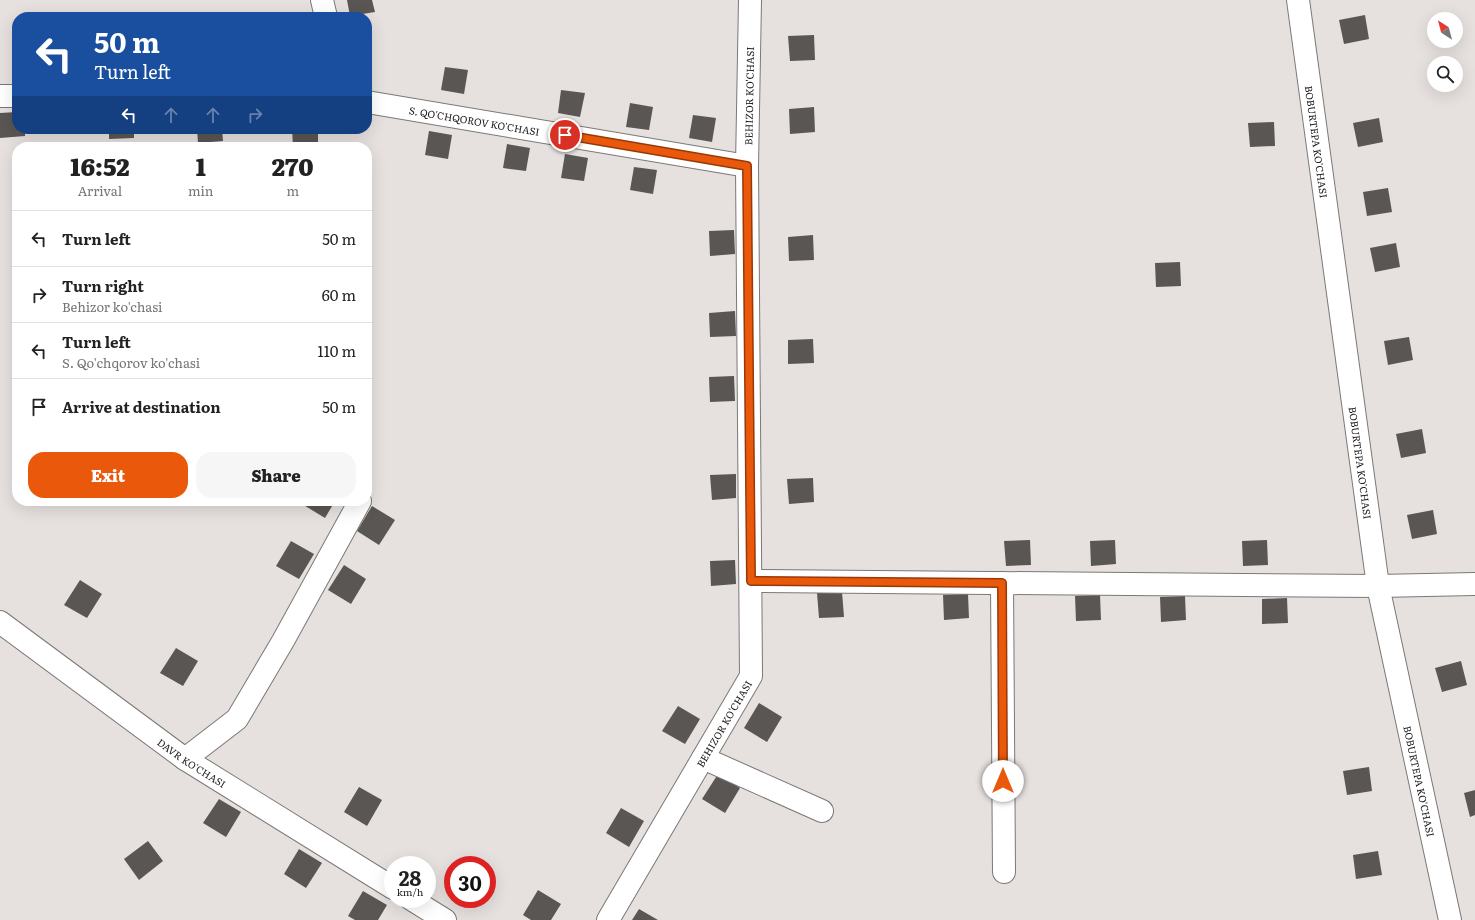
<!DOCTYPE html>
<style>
:root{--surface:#fff;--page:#f6f6f6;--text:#222;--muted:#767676;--line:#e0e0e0;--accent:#ea580c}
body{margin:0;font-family:Literata,serif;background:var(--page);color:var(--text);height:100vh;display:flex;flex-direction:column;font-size:15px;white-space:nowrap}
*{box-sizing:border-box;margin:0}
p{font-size:13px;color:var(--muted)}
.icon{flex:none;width:22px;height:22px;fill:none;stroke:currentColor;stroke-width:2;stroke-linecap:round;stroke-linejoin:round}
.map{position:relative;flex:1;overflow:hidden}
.sheet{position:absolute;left:12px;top:142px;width:360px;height:364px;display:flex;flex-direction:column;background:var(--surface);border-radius:16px;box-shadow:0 4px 16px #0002}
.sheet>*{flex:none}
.guide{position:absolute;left:12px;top:12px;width:360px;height:122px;border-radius:16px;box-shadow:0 4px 16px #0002;background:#1a4fa0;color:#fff;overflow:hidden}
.needle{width:26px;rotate:324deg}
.tools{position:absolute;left:1427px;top:12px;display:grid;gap:8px}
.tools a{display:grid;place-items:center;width:36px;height:36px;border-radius:50%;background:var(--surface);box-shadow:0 4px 16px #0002;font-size:20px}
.speed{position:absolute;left:384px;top:856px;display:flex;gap:8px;font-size:20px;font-weight:700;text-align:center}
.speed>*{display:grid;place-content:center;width:52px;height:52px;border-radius:50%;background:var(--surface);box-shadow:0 4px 16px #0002;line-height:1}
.speed small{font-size:10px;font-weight:400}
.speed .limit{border:6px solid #d22;background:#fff;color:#111}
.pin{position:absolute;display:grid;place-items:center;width:34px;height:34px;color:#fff;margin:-17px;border:2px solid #fff;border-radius:50%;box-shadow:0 1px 4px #0007}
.me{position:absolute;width:44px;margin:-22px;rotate:0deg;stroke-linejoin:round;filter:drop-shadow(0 0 3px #0008)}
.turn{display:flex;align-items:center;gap:14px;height:84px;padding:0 16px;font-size:18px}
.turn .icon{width:52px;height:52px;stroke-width:2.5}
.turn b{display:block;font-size:28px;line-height:34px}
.lanes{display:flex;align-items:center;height:38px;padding:0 16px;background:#0003;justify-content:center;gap:20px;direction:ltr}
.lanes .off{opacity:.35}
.eta{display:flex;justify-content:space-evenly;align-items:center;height:68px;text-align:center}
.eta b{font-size:24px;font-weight:800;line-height:28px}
.button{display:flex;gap:8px;margin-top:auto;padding:8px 16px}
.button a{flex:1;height:46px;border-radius:16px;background:var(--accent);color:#fff;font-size:16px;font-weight:800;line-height:46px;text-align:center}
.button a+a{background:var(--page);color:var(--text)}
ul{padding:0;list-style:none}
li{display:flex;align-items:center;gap:12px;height:56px;padding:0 16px;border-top:1px solid var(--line)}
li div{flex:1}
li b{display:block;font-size:15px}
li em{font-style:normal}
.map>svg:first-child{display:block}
.building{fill:#5a5654}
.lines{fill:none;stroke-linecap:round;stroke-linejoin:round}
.minor-casing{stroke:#7c7876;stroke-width:24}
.minor{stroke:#fff;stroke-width:22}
.route-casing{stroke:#983908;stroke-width:10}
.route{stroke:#ea580c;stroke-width:7}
.labels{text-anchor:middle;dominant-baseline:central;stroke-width:4;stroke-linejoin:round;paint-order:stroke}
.street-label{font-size:10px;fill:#232120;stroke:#f4eeed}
</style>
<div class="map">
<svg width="1475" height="920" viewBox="0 0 1475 920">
<rect width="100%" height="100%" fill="#e6e1df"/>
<!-- building -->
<g class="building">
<polygon points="347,0 372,0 375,12 350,16"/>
<polygon points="1365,15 1369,39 1344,44 1339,20"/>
<polygon points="814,35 815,60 790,61 788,36"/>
<polygon points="445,67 468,70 464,94 441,90"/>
<polygon points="561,90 585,93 580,117 558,113"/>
<polygon points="630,103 653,107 649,130 626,127"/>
<polygon points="814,107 815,132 790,134 789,109"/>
<polygon points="17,112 17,129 25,129 25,136 0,138 0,113"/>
<polygon points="693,115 716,118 712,142 689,138"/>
<polygon points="1379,118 1383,142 1358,147 1353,123"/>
<polygon points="1274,122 1275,146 1250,147 1248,123"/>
<polygon points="109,129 134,129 134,138 109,139"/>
<polygon points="197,129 222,129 223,141 198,143"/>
<polygon points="292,129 318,129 318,145 293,146"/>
<polygon points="429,131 452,135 448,159 425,155"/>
<polygon points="507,144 530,148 526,171 503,168"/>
<polygon points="565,154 588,158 584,181 561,178"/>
<polygon points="634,167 657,170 653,194 630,190"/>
<polygon points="1388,188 1392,212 1367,216 1363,192"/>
<polygon points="734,230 735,254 710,256 709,231"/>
<polygon points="813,235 814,260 789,261 788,237"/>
<polygon points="1396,243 1400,267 1375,272 1370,248"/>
<polygon points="1180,262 1181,286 1156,287 1155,263"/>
<polygon points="735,311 736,336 710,337 709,313"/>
<polygon points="1409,337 1413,360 1388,365 1384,341"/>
<polygon points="813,339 814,363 788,364 788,340"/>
<polygon points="734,376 735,401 710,402 709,377"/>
<polygon points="1422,429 1426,453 1401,458 1396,434"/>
<polygon points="736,474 736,498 712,500 710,475"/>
<polygon points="813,478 814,502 789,504 787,479"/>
<polygon points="304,501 335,501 325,518 302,504"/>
<polygon points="372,506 395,520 379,545 357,531"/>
<polygon points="1433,510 1437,534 1412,539 1407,515"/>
<polygon points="1030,540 1031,565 1006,566 1004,541"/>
<polygon points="1115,540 1116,564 1091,566 1090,541"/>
<polygon points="1267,540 1268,565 1243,566 1242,541"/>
<polygon points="291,541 314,554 299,579 276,566"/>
<polygon points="735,560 736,584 711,586 710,561"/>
<polygon points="344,565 366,579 351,604 328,590"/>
<polygon points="80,580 102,594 87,618 64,605"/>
<polygon points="842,592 844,617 819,618 817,593"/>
<polygon points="968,594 969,618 944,620 943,595"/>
<polygon points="1100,595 1101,620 1076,621 1075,596"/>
<polygon points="1185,596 1186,620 1161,622 1160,597"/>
<polygon points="1287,598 1288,623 1262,624 1262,599"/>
<polygon points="176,648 198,661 183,686 160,673"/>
<polygon points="1461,661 1467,685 1442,692 1435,668"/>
<polygon points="759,703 782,717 767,742 744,728"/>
<polygon points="678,706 700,719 685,744 662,731"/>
<polygon points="1369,767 1372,791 1347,795 1343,771"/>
<polygon points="718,774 740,788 725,813 702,799"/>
<polygon points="359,787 382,800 367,826 344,812"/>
<polygon points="1475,790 1475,815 1470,817 1464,793"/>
<polygon points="219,799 241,812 226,837 203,823"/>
<polygon points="621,808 644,821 629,847 606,833"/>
<polygon points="148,841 163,861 139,880 124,859"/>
<polygon points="299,849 322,863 306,888 284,874"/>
<polygon points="1378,851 1382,875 1356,879 1353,855"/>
<polygon points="538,890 561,904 551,920 531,920 523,915"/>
<polygon points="363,891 387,905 378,920 355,920 348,916"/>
<polygon points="639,909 658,920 632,920"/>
</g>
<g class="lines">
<defs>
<g id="minor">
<polyline points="322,0 326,17"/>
<path id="s1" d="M 1298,0 L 1378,586 L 1450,920"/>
<polyline points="0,96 17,96"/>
<path id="s2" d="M 367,102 L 747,166"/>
<polyline points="751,581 1378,586 1475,584"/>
<polyline points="1002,583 1004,872"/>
<path id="s3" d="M 0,622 L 185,759 L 393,888"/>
<polyline points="703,758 822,811"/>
<polyline points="185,759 237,719 283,641 360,501"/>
<polyline points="411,899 445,920"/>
<path id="s4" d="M 608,920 L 751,676 L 747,166 L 750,0"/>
</g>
</defs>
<!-- minor casing -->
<use href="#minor" class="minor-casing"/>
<!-- minor -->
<use href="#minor" class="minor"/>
</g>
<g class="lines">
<defs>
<polyline id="route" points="565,135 747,166 751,581 1002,583 1003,781"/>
</defs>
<!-- route casing -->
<use href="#route" class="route-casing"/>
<!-- route -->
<use href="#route" class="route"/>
</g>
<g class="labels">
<!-- street labels -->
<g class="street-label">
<text stroke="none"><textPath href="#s4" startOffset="863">BEHIZOR KO'CHASI</textPath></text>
<text stroke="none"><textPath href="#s2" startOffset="109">S. QO'CHQOROV KO'CHASI</textPath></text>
<text stroke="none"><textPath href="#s1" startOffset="143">BOBURTEPA KO'CHASI</textPath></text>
<text stroke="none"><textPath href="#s1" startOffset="467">BOBURTEPA KO'CHASI</textPath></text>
<text stroke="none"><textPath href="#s4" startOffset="228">BEHIZOR KO'CHASI</textPath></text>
<text stroke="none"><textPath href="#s3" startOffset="238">DAVR KO'CHASI</textPath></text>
<text stroke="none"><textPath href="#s1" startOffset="791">BOBURTEPA KO'CHASI</textPath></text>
</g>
</g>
</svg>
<div class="tools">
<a><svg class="needle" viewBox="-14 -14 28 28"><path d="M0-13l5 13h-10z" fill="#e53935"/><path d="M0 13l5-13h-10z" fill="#767676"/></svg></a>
<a><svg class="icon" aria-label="search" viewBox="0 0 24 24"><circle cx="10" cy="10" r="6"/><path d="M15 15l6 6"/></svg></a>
</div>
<div class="speed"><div>28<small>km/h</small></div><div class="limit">30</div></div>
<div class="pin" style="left:565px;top:135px;background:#d93025"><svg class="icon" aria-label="arrive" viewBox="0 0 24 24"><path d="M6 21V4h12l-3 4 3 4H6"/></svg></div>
<svg class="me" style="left:1003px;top:781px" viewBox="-20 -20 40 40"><circle r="19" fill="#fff"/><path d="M0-13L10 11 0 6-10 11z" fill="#ea580c"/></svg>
<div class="guide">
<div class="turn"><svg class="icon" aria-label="left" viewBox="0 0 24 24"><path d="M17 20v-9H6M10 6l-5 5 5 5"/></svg><div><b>50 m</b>Turn left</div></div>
<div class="lanes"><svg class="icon" aria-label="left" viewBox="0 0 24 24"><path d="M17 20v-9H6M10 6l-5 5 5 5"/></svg><svg class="icon off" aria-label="ahead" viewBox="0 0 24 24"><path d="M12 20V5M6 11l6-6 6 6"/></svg><svg class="icon off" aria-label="ahead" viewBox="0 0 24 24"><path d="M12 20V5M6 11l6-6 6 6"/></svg><svg class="icon off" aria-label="right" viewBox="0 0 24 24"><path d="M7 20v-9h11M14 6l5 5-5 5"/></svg></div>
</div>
<section class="sheet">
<div class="eta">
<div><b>16:52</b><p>Arrival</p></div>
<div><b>1</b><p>min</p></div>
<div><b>270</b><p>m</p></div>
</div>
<ul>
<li><svg class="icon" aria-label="left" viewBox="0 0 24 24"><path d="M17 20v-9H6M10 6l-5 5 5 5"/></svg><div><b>Turn left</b></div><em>50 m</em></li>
<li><svg class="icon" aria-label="right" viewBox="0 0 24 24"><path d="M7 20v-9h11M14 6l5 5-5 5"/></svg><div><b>Turn right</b><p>Behizor ko'chasi</p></div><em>60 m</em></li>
<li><svg class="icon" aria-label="left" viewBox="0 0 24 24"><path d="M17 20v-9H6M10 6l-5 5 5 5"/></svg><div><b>Turn left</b><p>S. Qo'chqorov ko'chasi</p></div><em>110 m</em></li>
<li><svg class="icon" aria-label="arrive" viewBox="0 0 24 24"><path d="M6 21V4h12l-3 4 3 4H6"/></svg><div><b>Arrive at destination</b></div><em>50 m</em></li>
</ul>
<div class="button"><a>Exit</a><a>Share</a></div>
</section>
</div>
